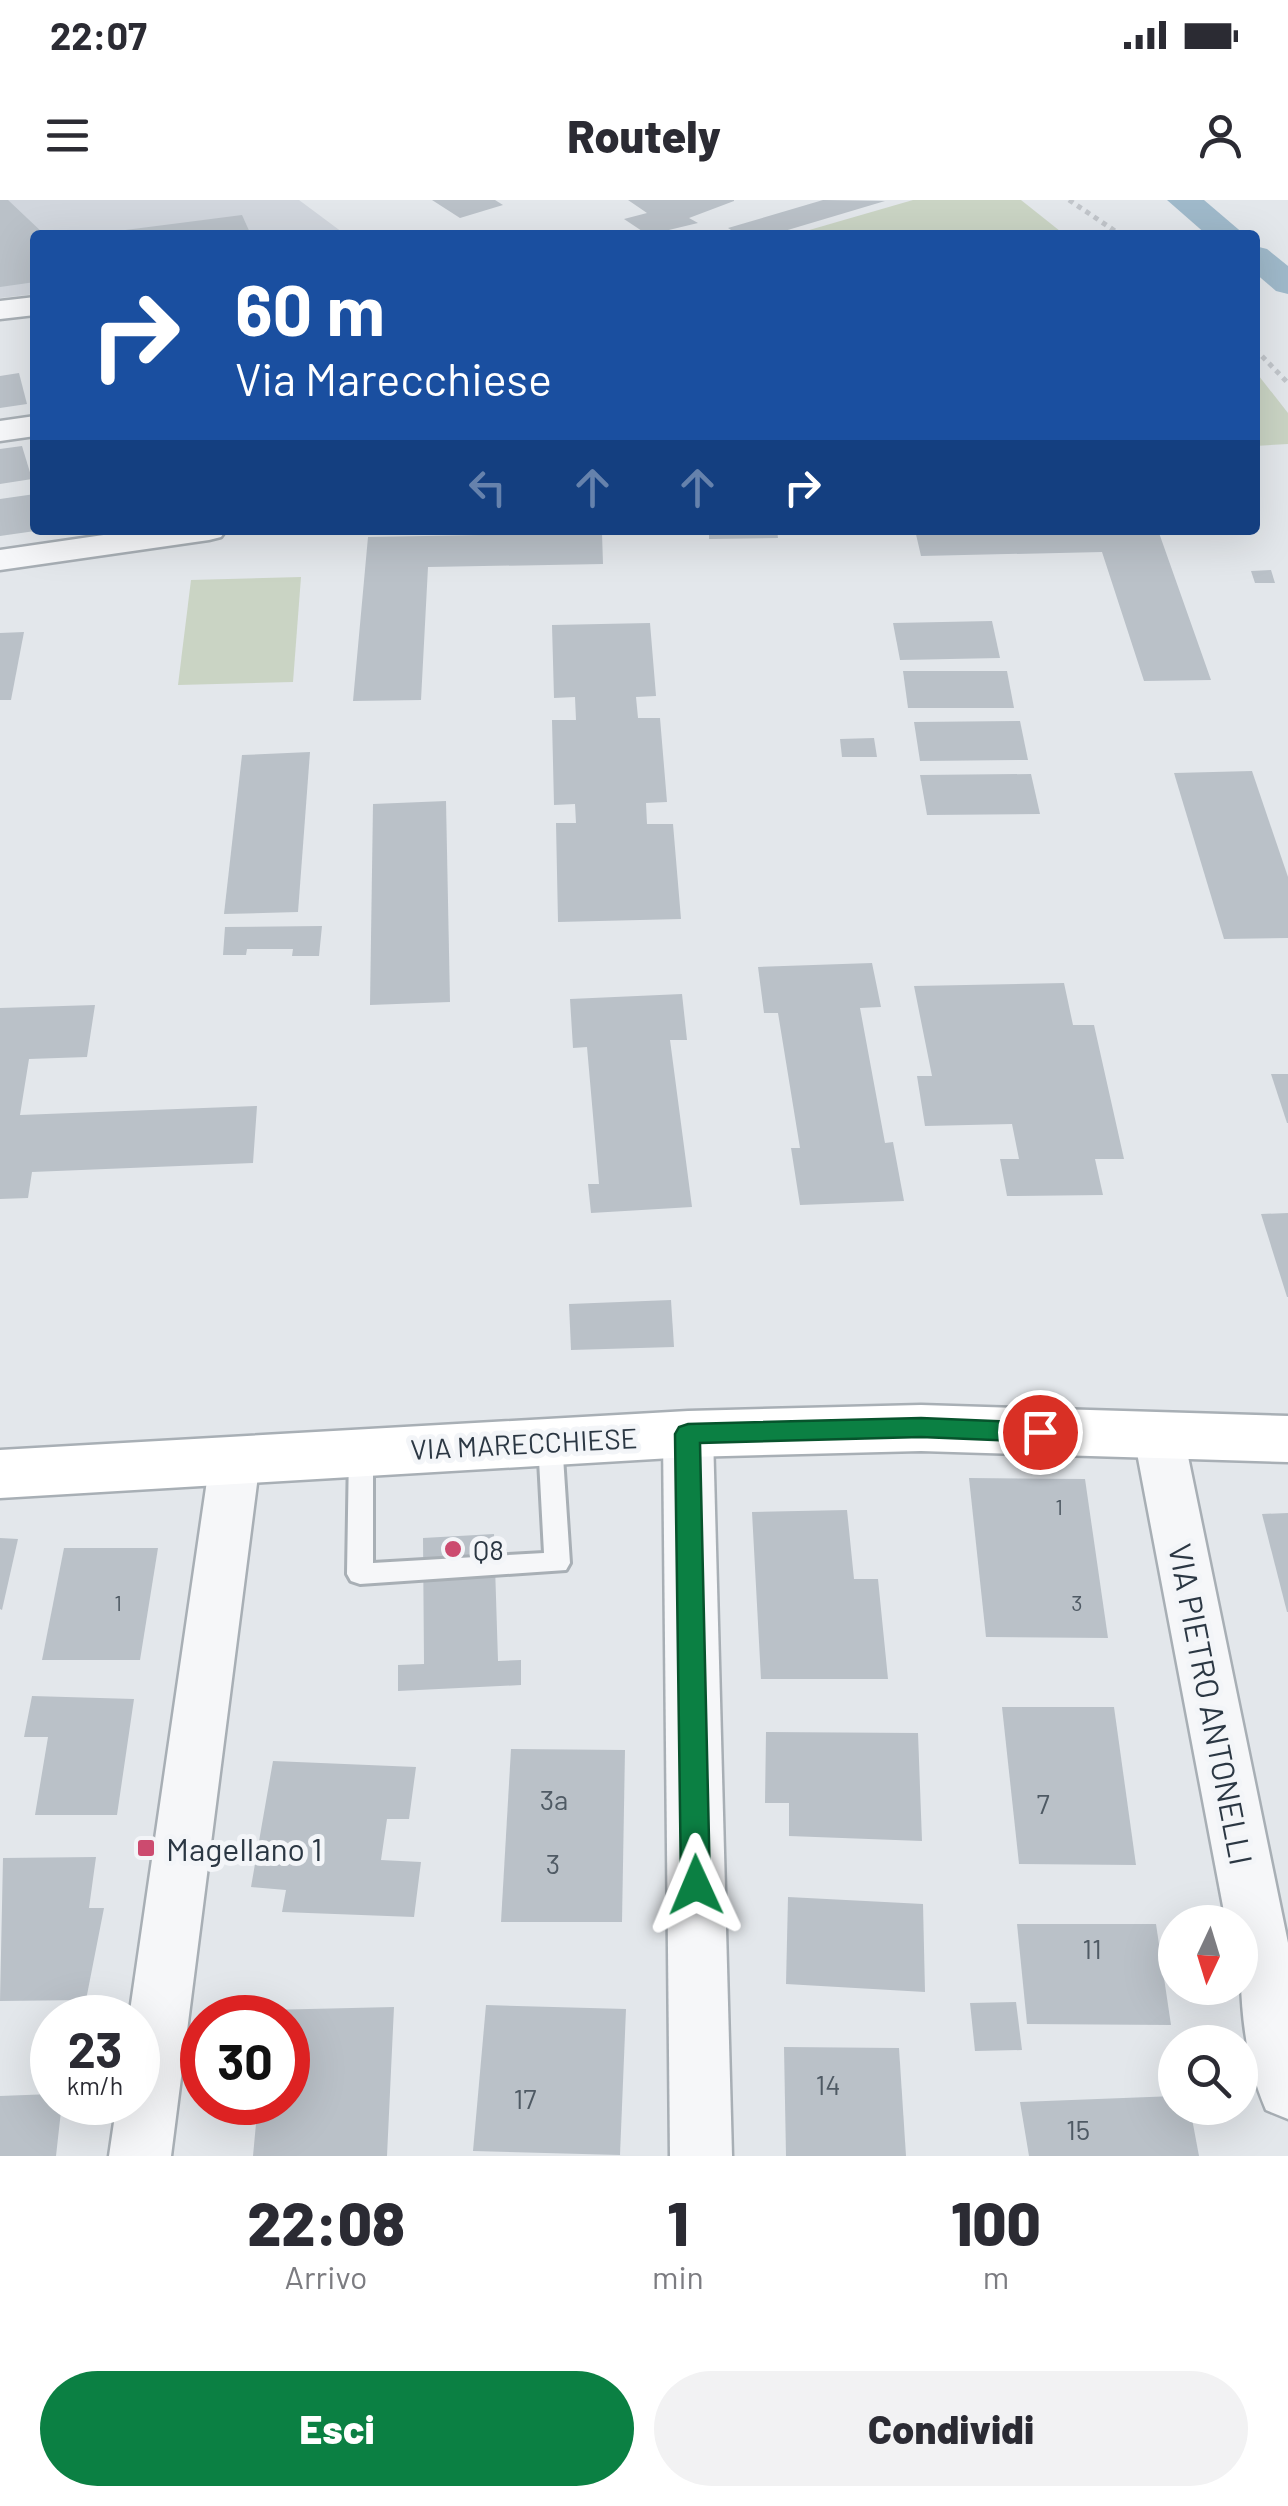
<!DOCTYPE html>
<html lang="it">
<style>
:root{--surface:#fff;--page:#f2f2f3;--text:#2b2b33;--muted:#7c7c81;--accent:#0b8043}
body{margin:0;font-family:Barlow,sans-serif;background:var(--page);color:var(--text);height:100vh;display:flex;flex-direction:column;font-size:38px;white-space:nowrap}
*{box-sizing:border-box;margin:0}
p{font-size:32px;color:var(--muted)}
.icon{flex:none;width:55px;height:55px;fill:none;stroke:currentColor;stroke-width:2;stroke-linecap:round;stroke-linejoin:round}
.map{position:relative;height:1956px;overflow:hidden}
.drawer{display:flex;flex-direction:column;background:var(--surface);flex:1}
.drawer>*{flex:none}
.hud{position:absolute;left:30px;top:30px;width:1230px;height:305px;border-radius:10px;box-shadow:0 10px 40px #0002;background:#1a4fa0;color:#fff;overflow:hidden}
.needle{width:65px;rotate:184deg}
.buttons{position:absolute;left:1158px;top:1705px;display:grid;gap:20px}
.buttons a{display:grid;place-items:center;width:100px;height:100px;border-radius:50%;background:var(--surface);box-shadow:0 10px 40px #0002;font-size:50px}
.speed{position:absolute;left:30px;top:1795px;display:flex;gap:20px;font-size:50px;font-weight:700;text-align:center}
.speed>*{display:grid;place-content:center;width:130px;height:130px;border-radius:50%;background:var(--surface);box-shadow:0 10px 40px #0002;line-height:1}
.speed small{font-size:25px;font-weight:400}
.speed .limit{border:15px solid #d22;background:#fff;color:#111}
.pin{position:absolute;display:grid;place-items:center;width:85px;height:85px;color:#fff;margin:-42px;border:5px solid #fff;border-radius:50%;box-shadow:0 2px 10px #0007}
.me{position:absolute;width:110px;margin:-55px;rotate:359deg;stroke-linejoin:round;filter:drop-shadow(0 0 8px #0008)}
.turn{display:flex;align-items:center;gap:35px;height:210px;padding:0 40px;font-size:45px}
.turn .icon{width:130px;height:130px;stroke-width:2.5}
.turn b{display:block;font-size:70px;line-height:85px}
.lanes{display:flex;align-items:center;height:95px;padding:0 40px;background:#0003;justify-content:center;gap:50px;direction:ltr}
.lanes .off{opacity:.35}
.eta{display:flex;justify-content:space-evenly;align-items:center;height:170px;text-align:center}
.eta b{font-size:60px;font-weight:800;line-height:70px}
.primary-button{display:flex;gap:20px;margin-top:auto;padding:20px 40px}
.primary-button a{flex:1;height:115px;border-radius:60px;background:var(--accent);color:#fff;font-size:40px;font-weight:800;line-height:115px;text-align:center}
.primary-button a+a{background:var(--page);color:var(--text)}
.status{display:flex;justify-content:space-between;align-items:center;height:70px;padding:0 50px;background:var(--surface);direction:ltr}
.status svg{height:28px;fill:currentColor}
header{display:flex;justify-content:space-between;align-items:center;height:130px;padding:0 40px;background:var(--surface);font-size:45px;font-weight:800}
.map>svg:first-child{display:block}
.built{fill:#d1d6dd}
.green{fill:#cad4c4}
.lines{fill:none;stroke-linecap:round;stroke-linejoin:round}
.canal{fill:#9fb9ca;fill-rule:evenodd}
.building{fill:#bac1c8}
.service-casing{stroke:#a8afb5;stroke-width:6}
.minor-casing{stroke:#a8afb5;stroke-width:5}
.secondary-casing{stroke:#a8afb5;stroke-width:5}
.path{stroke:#c1c5ca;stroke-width:5;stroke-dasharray:5 5;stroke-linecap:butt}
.service{fill:#f6f7f9;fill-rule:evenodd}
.minor{fill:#f6f7f9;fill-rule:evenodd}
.secondary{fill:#fff;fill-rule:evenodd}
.route{fill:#0b8043;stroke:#07532c;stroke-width:2.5}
.poi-dot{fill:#cc4b6f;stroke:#f3f5f8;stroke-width:4}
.labels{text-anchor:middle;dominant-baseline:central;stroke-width:10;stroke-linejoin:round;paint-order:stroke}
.number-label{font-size:22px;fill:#4f5a64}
.street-label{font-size:28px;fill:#2b3743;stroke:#f3f5f8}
.poi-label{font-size:28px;fill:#2b3743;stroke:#f3f5f8;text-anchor:start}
.near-number-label{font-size:28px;fill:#4f5a64}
.near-street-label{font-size:32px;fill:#2b3743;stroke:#f3f5f8}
.near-poi-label{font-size:32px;fill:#2b3743;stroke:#f3f5f8;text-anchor:start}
</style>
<div class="status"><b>22:07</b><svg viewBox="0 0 49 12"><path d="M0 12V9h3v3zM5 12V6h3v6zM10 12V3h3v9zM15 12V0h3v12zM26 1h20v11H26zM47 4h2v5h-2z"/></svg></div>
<header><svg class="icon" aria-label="menu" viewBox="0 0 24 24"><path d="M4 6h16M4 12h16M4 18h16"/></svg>Routely<svg class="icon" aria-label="person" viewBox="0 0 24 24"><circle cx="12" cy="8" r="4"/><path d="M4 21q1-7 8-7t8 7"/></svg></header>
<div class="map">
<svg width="1288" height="1956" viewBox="0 0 1288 1956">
<rect width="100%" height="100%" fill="#e3e7eb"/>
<!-- built -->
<polygon class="built" points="0,0 299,0 346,35 35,35 35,94 0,98"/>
<!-- green -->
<g class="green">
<polygon points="913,0 1021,0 1065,35 792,35"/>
<polygon points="1255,171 1288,213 1288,244 1255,246"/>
<polygon points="301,377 293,482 178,485 191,380"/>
</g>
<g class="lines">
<!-- canal -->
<g class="canal">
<polygon points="1167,0 1204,0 1245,35 1207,35"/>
<polygon points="1255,46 1267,49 1288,66 1288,94 1276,91 1255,73"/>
</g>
</g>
<!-- building -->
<g class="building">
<polygon points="0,0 8,0 45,35 35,35 35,82 0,87"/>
<polygon points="432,0 495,0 503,5 460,18"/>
<polygon points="628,0 734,0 734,1 689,18 698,23 648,35 624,19 647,13"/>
<polygon points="823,0 885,1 771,35 739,35 728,28"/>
<polygon points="242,15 251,35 102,35 102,33"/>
<polygon points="19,173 27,204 0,208 0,176"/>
<polygon points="22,246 32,279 0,284 0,249"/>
<polygon points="35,294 35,331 0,336 0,299"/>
<polygon points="709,330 777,330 778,338 709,339"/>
<polygon points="915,330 1158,330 1211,480 1144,481 1102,352 921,356"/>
<polygon points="602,333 603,364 428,367 421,500 353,501 368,337"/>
<polygon points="1271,370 1275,383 1255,383 1251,371"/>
<polygon points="992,421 1000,458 900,460 893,423"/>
<polygon points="650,423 656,496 636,497 638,518 660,518 667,602 646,603 647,624 673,624 681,719 558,722 556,623 576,623 575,604 554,605 552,520 576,520 575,497 554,498 552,425"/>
<polygon points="24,432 11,500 0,500 0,433"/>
<polygon points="903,471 1007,471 1014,508 908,508"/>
<polygon points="1020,521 1028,560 920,561 914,522"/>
<polygon points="874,538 877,557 842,557 840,539"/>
<polygon points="310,552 298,712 224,714 242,555"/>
<polygon points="1252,571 1288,677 1288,738 1224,739 1174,573"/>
<polygon points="1031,574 1040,614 927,615 920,575"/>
<polygon points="446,601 450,802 370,805 373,604"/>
<polygon points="322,726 319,756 292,756 293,749 247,749 246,755 223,755 225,727"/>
<polygon points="872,763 881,807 860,808 885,943 893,942 904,1001 800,1005 791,948 800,948 778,813 764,813 758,767"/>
<polygon points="1064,783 1073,825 1094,825 1124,959 1095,959 1103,995 1007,996 1000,959 1019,959 1012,924 925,926 917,876 932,876 914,786"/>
<polygon points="682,794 687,840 670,840 692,1007 591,1013 588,984 599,984 587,847 573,848 570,799"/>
<polygon points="95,805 87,857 29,859 20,915 257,906 253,963 32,972 28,998 0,999 0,808"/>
<polygon points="1271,874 1288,874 1288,923 1287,923"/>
<polygon points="1288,1013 1288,1097 1287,1097 1261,1014"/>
<polygon points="671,1100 674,1147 571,1150 569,1104"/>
<polygon points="969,1278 1085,1279 1108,1438 986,1437"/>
<polygon points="847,1310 854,1379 878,1379 888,1479 761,1479 752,1312"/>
<polygon points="1288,1313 1288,1412 1287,1412 1262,1314"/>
<polygon points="494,1334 498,1461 521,1460 521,1485 398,1491 398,1465 424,1464 423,1338"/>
<polygon points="0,1338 18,1339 2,1410 0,1409"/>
<polygon points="64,1348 158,1348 140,1460 42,1460"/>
<polygon points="32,1496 134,1499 117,1615 35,1615 48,1537 24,1537"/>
<polygon points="1002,1507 1114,1507 1136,1665 1019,1664"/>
<polygon points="766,1532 918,1533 922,1641 789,1636 789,1603 765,1603"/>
<polygon points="511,1549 625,1550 622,1722 501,1722"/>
<polygon points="273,1561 416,1567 409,1619 387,1619 381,1660 421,1662 414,1717 282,1712 286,1690 251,1687"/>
<polygon points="96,1657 89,1708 104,1708 86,1800 0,1801 3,1658"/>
<polygon points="788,1697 923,1704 925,1792 786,1784"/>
<polygon points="1017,1724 1156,1724 1171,1825 1027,1824"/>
<polygon points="1016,1802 1022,1850 975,1851 970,1803"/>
<polygon points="486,1805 626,1809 620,1955 473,1951"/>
<polygon points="394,1807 387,1956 253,1956 258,1902 288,1902 288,1818 266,1818 266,1810"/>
<polygon points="784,1847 899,1848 906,1956 786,1956"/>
<polygon points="52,1894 52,1902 62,1902 56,1956 0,1956 0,1896"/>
<polygon points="1175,1896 1175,1908 1190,1908 1199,1956 1029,1956 1020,1902"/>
</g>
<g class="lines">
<defs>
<polygon id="service" points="550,1232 559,1234 562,1241 570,1363 566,1370 360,1384 351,1381 347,1374 349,1252 352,1245 370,1245 373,1252 373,1363 544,1353 538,1241 541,1234"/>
<g id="minor">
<polygon points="35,97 35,115 0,119 0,101"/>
<polygon points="35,216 35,236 0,241 0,221"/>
<polygon points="138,330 226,330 221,337 209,340 0,370 0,350"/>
<polygon points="688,1215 705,1221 713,1234 732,1956 670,1956 663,1234 671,1221"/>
<path d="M 1159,1218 L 1176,1224 L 1184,1237 L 1288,1743 L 1288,1919 L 1266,1910 C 1240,1850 1240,1785 1240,1722 L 1226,1722 L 1134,1237 L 1142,1224 Z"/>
<polygon points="235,1241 253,1246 260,1260 171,1956 109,1956 117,1902 138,1902 138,1818 129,1818 210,1260 217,1246"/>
</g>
<polygon id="secondary" points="921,1205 1288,1216 1288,1262 921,1251 688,1257 0,1298 0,1250 688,1211"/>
</defs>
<!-- service casing -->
<use href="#service" class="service-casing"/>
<!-- minor casing -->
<use href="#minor" class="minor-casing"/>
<!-- secondary casing -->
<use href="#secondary" class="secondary-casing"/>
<!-- path -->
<g class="path">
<polyline points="1069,0 1121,35"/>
<polyline points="1255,149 1288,183"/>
</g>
<!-- service -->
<use href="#service" class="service"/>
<!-- minor -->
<use href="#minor" class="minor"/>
<!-- secondary -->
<use href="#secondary" class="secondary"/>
</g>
<!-- route -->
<polygon class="route" points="921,1218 1040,1223 1049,1226 1053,1232 1049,1239 1040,1242 921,1237 700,1243 710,1685 706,1694 696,1698 686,1694 681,1685 675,1234 679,1227 688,1224"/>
<!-- markers -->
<g class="poi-dot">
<circle cx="453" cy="1349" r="10"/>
<rect x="136" y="1638" width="20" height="20" rx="5"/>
</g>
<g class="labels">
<!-- number labels -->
<g class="number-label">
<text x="1059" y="1306">1</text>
<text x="118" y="1402">1</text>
<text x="1077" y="1402">3</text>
</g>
<!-- street labels -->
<g class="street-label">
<text transform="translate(524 1243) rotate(-3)">VIA MARECCHIESE</text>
</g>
<!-- poi labels -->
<g class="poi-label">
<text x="473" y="1349">Q8</text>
</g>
<!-- near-number labels -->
<g class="near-number-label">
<text x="554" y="1599">3a</text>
<text x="1043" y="1603">7</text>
<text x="553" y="1663">3</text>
<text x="1092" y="1748">11</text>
<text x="828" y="1884">14</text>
<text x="525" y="1898">17</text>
<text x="1078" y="1929">15</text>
</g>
<!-- near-street labels -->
<g class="near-street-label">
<text transform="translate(1212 1504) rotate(79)">VIA PIETRO ANTONELLI</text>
</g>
<!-- near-poi labels -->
<g class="near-poi-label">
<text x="166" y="1648">Magellano 1</text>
</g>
</g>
</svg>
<div class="buttons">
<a><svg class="needle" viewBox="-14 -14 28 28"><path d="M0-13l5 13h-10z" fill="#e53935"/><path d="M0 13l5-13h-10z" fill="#7c7c81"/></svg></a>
<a><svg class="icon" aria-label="search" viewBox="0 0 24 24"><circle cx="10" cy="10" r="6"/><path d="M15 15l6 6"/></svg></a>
</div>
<div class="speed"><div>23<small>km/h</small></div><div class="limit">30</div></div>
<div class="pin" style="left:1040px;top:1232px;background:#d93025"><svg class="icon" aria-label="arrive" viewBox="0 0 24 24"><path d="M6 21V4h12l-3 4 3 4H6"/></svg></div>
<svg class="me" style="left:696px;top:1685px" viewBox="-20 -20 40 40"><path d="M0-17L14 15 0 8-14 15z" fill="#0b8043" stroke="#fff" stroke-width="4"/></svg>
<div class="hud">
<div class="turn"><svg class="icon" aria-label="right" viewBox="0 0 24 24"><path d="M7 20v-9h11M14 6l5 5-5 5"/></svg><div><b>60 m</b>Via Marecchiese</div></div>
<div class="lanes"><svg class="icon off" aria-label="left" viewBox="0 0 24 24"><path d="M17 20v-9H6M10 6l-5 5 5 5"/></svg><svg class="icon off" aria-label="ahead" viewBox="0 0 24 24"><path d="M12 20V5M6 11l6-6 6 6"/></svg><svg class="icon off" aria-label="ahead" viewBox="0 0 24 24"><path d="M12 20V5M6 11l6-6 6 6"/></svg><svg class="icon" aria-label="right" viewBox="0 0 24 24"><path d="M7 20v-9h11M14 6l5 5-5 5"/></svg></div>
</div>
</div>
<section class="drawer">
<div class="eta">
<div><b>22:08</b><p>Arrivo</p></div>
<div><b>1</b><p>min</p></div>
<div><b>100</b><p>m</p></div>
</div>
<div class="primary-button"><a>Esci</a><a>Condividi</a></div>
</section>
